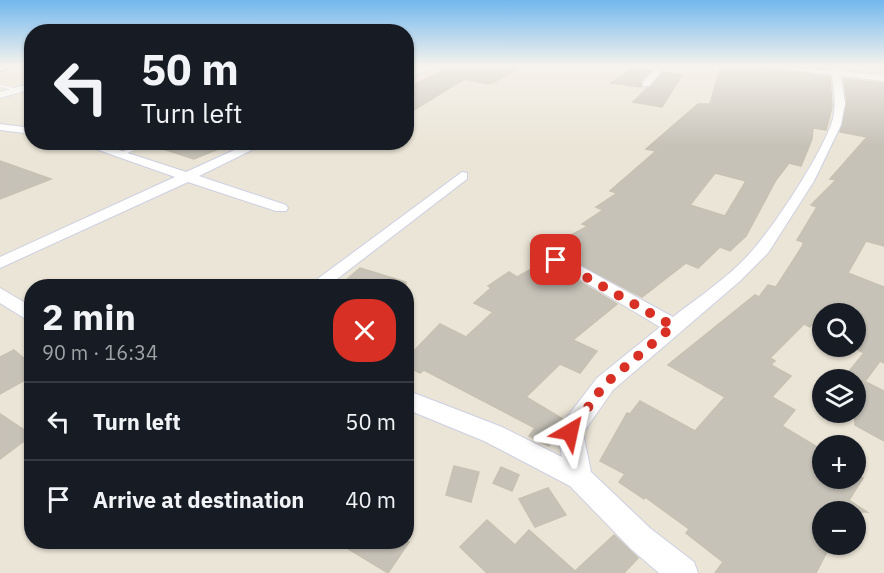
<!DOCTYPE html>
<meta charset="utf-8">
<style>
:root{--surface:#171b24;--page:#242831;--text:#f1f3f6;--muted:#9ea1a6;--line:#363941}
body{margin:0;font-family:"IBM Plex Sans",sans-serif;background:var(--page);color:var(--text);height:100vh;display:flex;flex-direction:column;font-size:22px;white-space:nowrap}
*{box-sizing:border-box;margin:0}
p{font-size:20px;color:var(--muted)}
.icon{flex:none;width:33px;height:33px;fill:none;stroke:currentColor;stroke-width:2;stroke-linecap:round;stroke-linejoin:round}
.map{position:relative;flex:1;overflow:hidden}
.panel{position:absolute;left:24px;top:279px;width:390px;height:270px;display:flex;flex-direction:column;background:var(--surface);border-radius:24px;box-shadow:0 2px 4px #0004}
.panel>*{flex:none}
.top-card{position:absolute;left:24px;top:24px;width:390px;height:126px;border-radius:24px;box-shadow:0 2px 4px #0004;background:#171b24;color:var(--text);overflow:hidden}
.buttons{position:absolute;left:812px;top:303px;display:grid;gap:12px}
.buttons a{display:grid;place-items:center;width:54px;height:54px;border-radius:50%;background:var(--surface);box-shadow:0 2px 4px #0004;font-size:30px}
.pin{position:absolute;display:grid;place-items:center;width:51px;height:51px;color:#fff;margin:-26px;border-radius:12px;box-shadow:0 3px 9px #0006}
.me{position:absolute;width:66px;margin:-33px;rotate:36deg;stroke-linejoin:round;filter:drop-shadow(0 0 4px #0008)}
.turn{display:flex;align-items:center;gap:21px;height:126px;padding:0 18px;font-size:27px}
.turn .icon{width:78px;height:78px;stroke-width:2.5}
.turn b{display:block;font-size:42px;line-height:51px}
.round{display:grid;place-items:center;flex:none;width:63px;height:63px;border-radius:24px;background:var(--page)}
.headline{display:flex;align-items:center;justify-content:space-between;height:102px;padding:0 18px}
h1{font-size:36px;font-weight:700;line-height:45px}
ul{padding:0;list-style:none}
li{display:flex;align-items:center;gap:18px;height:78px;padding:0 18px;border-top:2px solid var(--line)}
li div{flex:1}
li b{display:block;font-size:22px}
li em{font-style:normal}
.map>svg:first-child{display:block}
.building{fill:#c6c2b8;stroke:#c6c1b1;stroke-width:1.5;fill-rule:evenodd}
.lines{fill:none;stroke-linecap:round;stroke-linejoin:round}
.lane-casing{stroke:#cdcfe2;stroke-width:1}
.street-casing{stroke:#cdcfe2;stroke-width:2}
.lane{fill:#fff;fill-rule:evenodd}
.street{fill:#fff;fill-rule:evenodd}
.rail-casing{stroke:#9a9bb3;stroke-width:4}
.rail{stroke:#fff;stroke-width:2;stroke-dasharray:7;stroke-linecap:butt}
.route{stroke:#d93025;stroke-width:10;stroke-dasharray:0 18}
</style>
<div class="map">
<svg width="884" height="573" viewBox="0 0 884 573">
<rect width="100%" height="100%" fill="#ebe5d7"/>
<!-- building -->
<g class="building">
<polygon points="442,66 523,66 490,84 464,79 406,115 406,89 441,72"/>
<path d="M 721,66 L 760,66 L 830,77 L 832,107 L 826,130 L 813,128 L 812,139 L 801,166 L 789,163 L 776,180 L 746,236 L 730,251 L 720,247 L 698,268 L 686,263 L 642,297 L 560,254 L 563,252 L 551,246 L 588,226 L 582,224 L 603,210 L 596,207 L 617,193 L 610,191 L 656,151 L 646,149 L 698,104 L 710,104 ZM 715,173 L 746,181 L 725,216 L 690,205 Z"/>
<polygon points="634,67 651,70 641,80 641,87 611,83"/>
<polygon points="664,72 682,75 662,107 633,102"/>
<polygon points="844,79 884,83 884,246 866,241 848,273 884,287 884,363 880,361 866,380 862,380 884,391 884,441 855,425 855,380 842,380 864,353 855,348 855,314 817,314 810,327 804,324 770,358 775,361 771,365 791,376 772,397 795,410 782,426 822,450 822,478 863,478 849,500 867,512 822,512 822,544 831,544 816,573 715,573 723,562 686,533 689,529 645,497 644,499 619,482 625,474 600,461 627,413 630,414 640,401 695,431 725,397 668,365 755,295 759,297 768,285 776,287 803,245 803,242 797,240 817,207 811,205 836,180 830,179 867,137 840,132 847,103"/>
<polygon points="156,142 233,142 233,143 194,159 154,146"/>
<polygon points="0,161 51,179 0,199"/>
<polygon points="546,261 617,304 573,340 597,351 580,373 560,364 526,397 563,419 549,446 529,436 535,428 424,370 420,373 406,366 406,359 440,324 466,337 493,312 474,303 491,288 488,286 509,272 517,277"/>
<polygon points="360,268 406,282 406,286 362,286 345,281"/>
<polygon points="14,350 32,365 32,376 0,394 0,357"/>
<polygon points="0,414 32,435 0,459"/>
<polygon points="454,466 479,472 471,502 446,495"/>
<polygon points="501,467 519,475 512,491 493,483"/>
<polygon points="548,488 566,515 535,527 519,499"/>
<polygon points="487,520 515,545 529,530 575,571 614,535 638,558 624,573 487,573 460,547"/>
<polygon points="337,542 409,542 388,573"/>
</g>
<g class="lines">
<defs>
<g id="lane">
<polygon points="0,85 20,89 20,90 18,91 0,87"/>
<polygon points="144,142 154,142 120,156 115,155"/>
</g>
<g id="street">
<polygon points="423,66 434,66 406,80 406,74"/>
<polygon points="658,66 666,66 649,86 643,86 643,82"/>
<path d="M 762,66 L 831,70 L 831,66 L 839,66 L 840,71 L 884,75 L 884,81 L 841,76 L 845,103 L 841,125 L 814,181 L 768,253 L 740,281 L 613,390 L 583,433 L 591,472 L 651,529 L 694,562 L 698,573 L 659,573 L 631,549 L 570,486 L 484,441 L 406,409 L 406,390 L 502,427 L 562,457 L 558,432 L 561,425 L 597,378 L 660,327 L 548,260 L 550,256 L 562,256 L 673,317 C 701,295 734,274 756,246 C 779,219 819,157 831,125 C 837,109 834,92 832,75 Z"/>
<polygon points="32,83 32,89 0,98 0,92"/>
<polygon points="0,124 32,128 32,134 0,130"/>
<polygon points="76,142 94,142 186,172 252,142 268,142 199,176 286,205 288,208 286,211 276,211 188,182 0,268 0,257 175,177"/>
<polygon points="462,172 467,173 467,179 328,286 308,286"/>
<polygon points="0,288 32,307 32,323 0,303"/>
</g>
</defs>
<!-- lane casing -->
<use href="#lane" class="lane-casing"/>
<!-- street casing -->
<use href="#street" class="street-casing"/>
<!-- lane -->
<use href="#lane" class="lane"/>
<!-- street -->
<use href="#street" class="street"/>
<defs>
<polyline id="rail" points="0,70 7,68"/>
</defs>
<!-- rail casing -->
<use href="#rail" class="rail-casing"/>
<!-- rail -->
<use href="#rail" class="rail"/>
</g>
<!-- sky -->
<linearGradient id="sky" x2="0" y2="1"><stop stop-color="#72b8ee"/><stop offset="0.45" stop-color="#f6f3ed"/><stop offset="1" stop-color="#f6f3ed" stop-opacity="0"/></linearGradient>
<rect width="884" height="146" fill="url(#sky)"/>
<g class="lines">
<!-- route -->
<polyline class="route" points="556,260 673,326 605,384 570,432"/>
</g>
</svg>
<div class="buttons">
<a><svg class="icon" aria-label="search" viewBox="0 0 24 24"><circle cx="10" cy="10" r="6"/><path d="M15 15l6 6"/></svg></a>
<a><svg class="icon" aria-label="layers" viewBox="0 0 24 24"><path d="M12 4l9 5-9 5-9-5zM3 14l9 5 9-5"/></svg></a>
<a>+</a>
<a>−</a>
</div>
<div class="pin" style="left:556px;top:260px;background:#d93025"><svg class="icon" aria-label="arrive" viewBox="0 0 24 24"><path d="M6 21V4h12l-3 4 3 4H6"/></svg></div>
<svg class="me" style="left:570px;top:432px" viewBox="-20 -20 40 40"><path d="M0-17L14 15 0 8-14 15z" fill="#d93025" stroke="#fff" stroke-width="4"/></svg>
<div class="top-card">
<div class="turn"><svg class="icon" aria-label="left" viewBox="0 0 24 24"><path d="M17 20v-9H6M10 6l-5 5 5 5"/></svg><div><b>50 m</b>Turn left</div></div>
</div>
<section class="panel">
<div class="headline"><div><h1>2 min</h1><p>90 m · 16:34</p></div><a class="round" style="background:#d93025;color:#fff"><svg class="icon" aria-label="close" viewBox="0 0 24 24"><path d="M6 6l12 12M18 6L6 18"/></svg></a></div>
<ul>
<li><svg class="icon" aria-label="left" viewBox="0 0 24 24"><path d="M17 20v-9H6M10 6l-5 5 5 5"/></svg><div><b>Turn left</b></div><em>50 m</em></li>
<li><svg class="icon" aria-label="arrive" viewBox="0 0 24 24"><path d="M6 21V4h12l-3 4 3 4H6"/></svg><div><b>Arrive at destination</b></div><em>40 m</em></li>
</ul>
</section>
</div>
